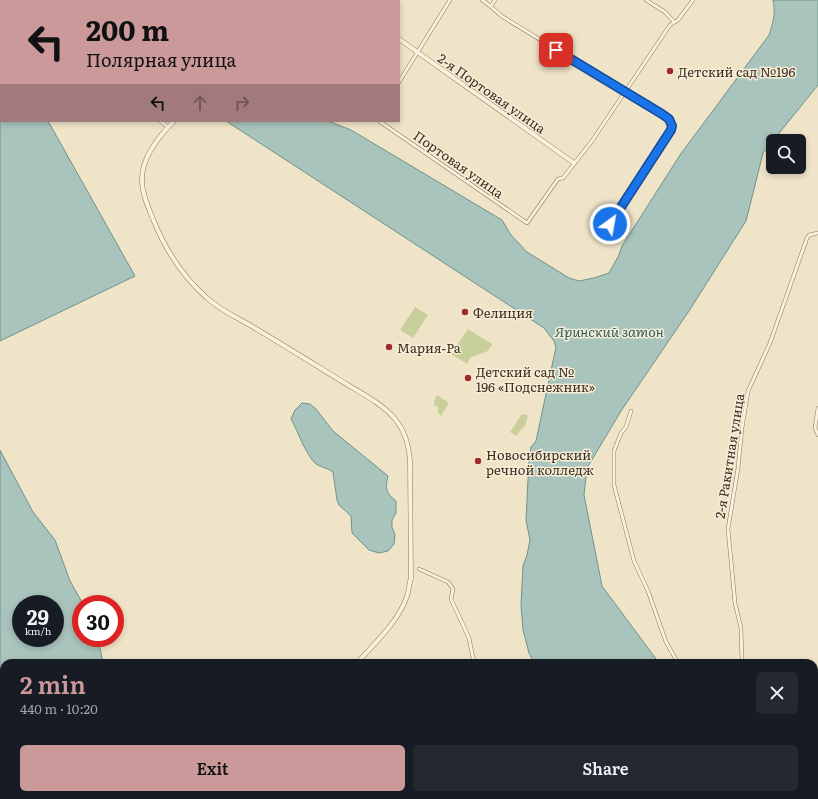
<!DOCTYPE html>
<meta charset="utf-8">
<style>
:root{--surface:#171b24;--page:#242831;--text:#f1f3f6;--muted:#9ea1a6;--accent:#cc999b}
body{margin:0;font-family:Literata,serif;background:var(--page);color:var(--text);height:100vh;display:flex;flex-direction:column;font-size:15px;white-space:nowrap}
*{box-sizing:border-box;margin:0}
p{font-size:13px;color:var(--muted)}
.icon{flex:none;width:22px;height:22px;fill:none;stroke:currentColor;stroke-width:2;stroke-linecap:round;stroke-linejoin:round}
.map{position:relative;flex:1;overflow:hidden}
.details{position:absolute;left:0px;top:659px;width:818px;height:140px;display:flex;flex-direction:column;background:var(--surface);border-radius:12px 12px 0 0;box-shadow:0 2px 6px #0003}
.details>*{flex:none}
.top-card{position:absolute;left:0px;top:0px;width:400px;height:122px;box-shadow:0 2px 6px #0003;background:#cc999b;color:#111;overflow:hidden}
.fabs{position:absolute;left:766px;top:134px;display:grid;gap:8px}
.fabs a{display:grid;place-items:center;width:40px;height:40px;border-radius:6px;background:var(--surface);box-shadow:0 2px 6px #0003;font-size:20px}
.speed{position:absolute;left:12px;top:595px;display:flex;gap:8px;font-size:20px;font-weight:700;text-align:center}
.speed>*{display:grid;place-content:center;width:52px;height:52px;border-radius:50%;background:var(--surface);box-shadow:0 2px 6px #0003;line-height:1}
.speed small{font-size:10px;font-weight:400}
.speed .limit{border:6px solid #d22;background:#fff;color:#111}
.pin{position:absolute;display:grid;place-items:center;width:34px;height:34px;color:#fff;margin:-17px;border-radius:8px;box-shadow:0 2px 6px #0006}
.me{position:absolute;width:44px;margin:-22px;rotate:32deg;stroke-linejoin:round;filter:drop-shadow(0 0 3px #0008)}
.turn{display:flex;align-items:center;gap:14px;height:84px;padding:0 20px;font-size:18px}
.turn .icon{width:52px;height:52px;stroke-width:2.5}
.turn b{display:block;font-size:28px;line-height:34px}
.lanes{display:flex;align-items:center;height:38px;padding:0 20px;background:#0003;justify-content:center;gap:20px;direction:ltr}
.lanes .off{opacity:.35}
.round{display:grid;place-items:center;flex:none;width:42px;height:42px;border-radius:6px;background:var(--page)}
.summary{display:flex;align-items:center;justify-content:space-between;height:68px;padding:0 20px}
h1{font-size:24px;font-weight:600;line-height:30px;color:var(--accent)}
.action{display:flex;gap:8px;margin-top:auto;padding:8px 20px}
.action a{flex:1;height:46px;border-radius:6px;background:var(--accent);color:#111;font-size:16px;font-weight:600;line-height:46px;text-align:center}
.action a+a{background:var(--page);color:var(--text)}
.map>svg:first-child{display:block}
.green{fill:#c9cf9b}
.water{fill:#a9c4bc;stroke:#6f938a;fill-rule:evenodd}
.lines{fill:none;stroke-linecap:round;stroke-linejoin:round}
.minor-casing{stroke:#8d765c;stroke-width:4}
.tertiary-casing{stroke:#8d765c;stroke-width:5}
.minor{stroke:#faf1dc;stroke-width:3}
.tertiary{stroke:#faf1dc;stroke-width:4}
.route-casing{stroke:#114b97;stroke-width:10}
.route{stroke:#1a73e8;stroke-width:7}
.poi-dot{fill:#9e2a2b;stroke:#f7eed8;stroke-width:1.5}
.labels{text-anchor:middle;dominant-baseline:central;stroke-width:3;stroke-linejoin:round;paint-order:stroke}
.poi-label{font-size:13px;fill:#3d2e20;stroke:#f7eed8;text-anchor:start}
.street-label{font-size:13px;fill:#3d2e20;stroke:#f7eed8}
.water-label{font-size:14px;font-style:italic;fill:#2f5d5a;stroke:#f7eed8}
</style>
<div class="map">
<svg width="818" height="799" viewBox="0 0 818 799">
<rect width="100%" height="100%" fill="#f0e4c8"/>
<!-- green -->
<g class="green">
<polygon points="415,307 428,315 413,338 400,330"/>
<polygon points="468,329 492,344 488,351 471,357 467,364 451,354"/>
<polygon points="437,395 449,403 441,416 437,411 439,408 434,405 434,401"/>
<polygon points="522,414 528,415 525,427 523,427 516,436 510,432"/>
</g>
<!-- water -->
<g class="water">
<path d="M 773,0 L 818,0 L 818,85 L 763,153 L 746,221 L 689,311 L 621,411 L 587,468 L 584,495 L 602,586 L 659,663 L 534,663 L 529,653 L 523,630 L 521,605 L 523,566 L 527,555 L 530,540 L 526,520 L 529,459 L 531,447 L 536,441 L 556,347 L 554,341 L 544,328 L 226,121 L 328,121 L 351,130 L 502,220 L 511,235 L 527,252 L 569,278 L 579,281 L 594,278 L 609,273 L 619,255 L 622,246 L 680,155 L 769,35 C 773,23 776,13 773,0 Z"/>
<polygon points="0,59 1,121 48,121 135,276 0,341"/>
<path d="M 302,403 L 310,404 L 316,409 L 333,431 L 388,476 C 385,490 386,492 396,501 L 396,513 L 392,520 L 392,527 L 395,535 L 394,544 L 388,551 L 379,553 L 369,550 L 352,533 L 351,516 L 339,505 L 337,500 L 333,472 C 328,468 320,467 316,464 C 305,454 298,431 291,419 L 295,410 Z"/>
<path d="M 0,450 L 33,512 L 55,540 L 70,581 L 83,604 L 81,604 L 81,638 L 98,638 L 103,663 L 4,663 L 4,703 L 0,697 ZM 21,604 L 55,604 L 55,638 L 21,638 Z"/>
<polygon points="583,795 724,795 726,799 584,799"/>
</g>
<g class="lines">
<defs>
<g id="minor">
<polyline points="28,0 29,1"/>
<polyline points="105,0 107,1"/>
<polyline points="154,0 155,1"/>
<path d="M 482,0 C 490,5 495,11 503,17 L 662,114 C 668,119 673,122 671,130 L 610,224"/>
<polyline points="646,0 665,12 674,22"/>
<polyline points="491,6 495,0"/>
<polyline points="399,82 450,0"/>
<polyline points="160,121 168,127"/>
<polyline points="379,121 527,223 558,179 563,178 592,141 670,25 678,20 693,0"/>
<polyline points="818,408 815,428 818,435"/>
<polyline points="631,411 626,427 621,433 614,451 614,485 634,561 648,591 666,642 678,663"/>
<polyline points="419,569 448,582 453,589 451,599 469,638 473,658 476,663"/>
<polyline points="742,663 741,628 735,603 728,529 738,468 742,428 748,391 770,343 807,238 809,235 818,233"/>
<polyline points="470,795 471,799"/>
<polyline points="747,795 749,799"/>
<polyline points="777,795 779,799"/>
</g>
<g id="tertiary">
<polyline points="346,0 347,1"/>
<polyline points="281,1 282,0"/>
<polyline points="399,39 574,163"/>
<path d="M 174,121 C 159,136 141,159 142,181 C 142,193 148,207 153,219 C 165,249 182,276 207,298 C 220,310 238,318 253,327 C 285,346 317,366 348,385 C 363,394 385,406 395,419 C 405,431 409,446 410,461 L 411,578 C 409,584 409,591 407,596 C 399,621 374,644 357,663"/>
<polyline points="232,799 235,795"/>
</g>
</defs>
<!-- minor casing -->
<use href="#minor" class="minor-casing"/>
<!-- tertiary casing -->
<use href="#tertiary" class="tertiary-casing"/>
<!-- minor -->
<use href="#minor" class="minor"/>
<!-- tertiary -->
<use href="#tertiary" class="tertiary"/>
</g>
<g class="lines">
<defs>
<polyline id="route" points="556,50 662,114 669,119 672,126 671,130 610,224"/>
</defs>
<!-- route casing -->
<use href="#route" class="route-casing"/>
<!-- route -->
<use href="#route" class="route"/>
</g>
<!-- markers -->
<g class="poi-dot">
<circle cx="670" cy="71" r="4"/>
<circle cx="465" cy="312" r="4"/>
<circle cx="389" cy="347" r="4"/>
<circle cx="468" cy="378" r="4"/>
<circle cx="478" cy="461" r="4"/>
</g>
<g class="labels">
<!-- poi labels -->
<g class="poi-label">
<text x="678" y="71">Детский сад №196</text>
<text x="473" y="312">Фелиция</text>
<text x="397" y="347">Мария-Ра</text>
<text x="476" y="371">Детский сад №<tspan x="476" dy="15">196 «Подснежник»</tspan></text>
<text x="486" y="454">Новосибирский<tspan x="486" dy="15">речной колледж</tspan></text>
</g>
<!-- street labels -->
<g class="street-label">
<text transform="translate(492 93) rotate(35)">2-я Портовая улица</text>
<text transform="translate(459 164) rotate(35)">Портовая улица</text>
<text transform="translate(729 456) rotate(-81)">2-я Ракитная улица</text>
</g>
<!-- water labels -->
<g class="water-label">
<text x="609" y="331">Яринский затон</text>
</g>
</g>
</svg>
<div class="fabs">
<a><svg class="icon" aria-label="search" viewBox="0 0 24 24"><circle cx="10" cy="10" r="6"/><path d="M15 15l6 6"/></svg></a>
</div>
<div class="speed"><div>29<small>km/h</small></div><div class="limit">30</div></div>
<div class="pin" style="left:556px;top:50px;background:#d93025"><svg class="icon" aria-label="arrive" viewBox="0 0 24 24"><path d="M6 21V4h12l-3 4 3 4H6"/></svg></div>
<svg class="me" style="left:610px;top:224px" viewBox="-20 -20 40 40"><circle r="17" fill="#1a73e8" stroke="#fff" stroke-width="3"/><path d="M0-11L8 9 0 5-8 9z" fill="#fff"/></svg>
<div class="top-card">
<div class="turn"><svg class="icon" aria-label="left" viewBox="0 0 24 24"><path d="M17 20v-9H6M10 6l-5 5 5 5"/></svg><div><b>200 m</b>Полярная улица</div></div>
<div class="lanes"><svg class="icon" aria-label="left" viewBox="0 0 24 24"><path d="M17 20v-9H6M10 6l-5 5 5 5"/></svg><svg class="icon off" aria-label="ahead" viewBox="0 0 24 24"><path d="M12 20V5M6 11l6-6 6 6"/></svg><svg class="icon off" aria-label="right" viewBox="0 0 24 24"><path d="M7 20v-9h11M14 6l5 5-5 5"/></svg></div>
</div>
<section class="details">
<div class="summary"><div><h1>2 min</h1><p>440 m · 10:20</p></div><a class="round"><svg class="icon" aria-label="close" viewBox="0 0 24 24"><path d="M6 6l12 12M18 6L6 18"/></svg></a></div>
<div class="action"><a>Exit</a><a>Share</a></div>
</section>
</div>
